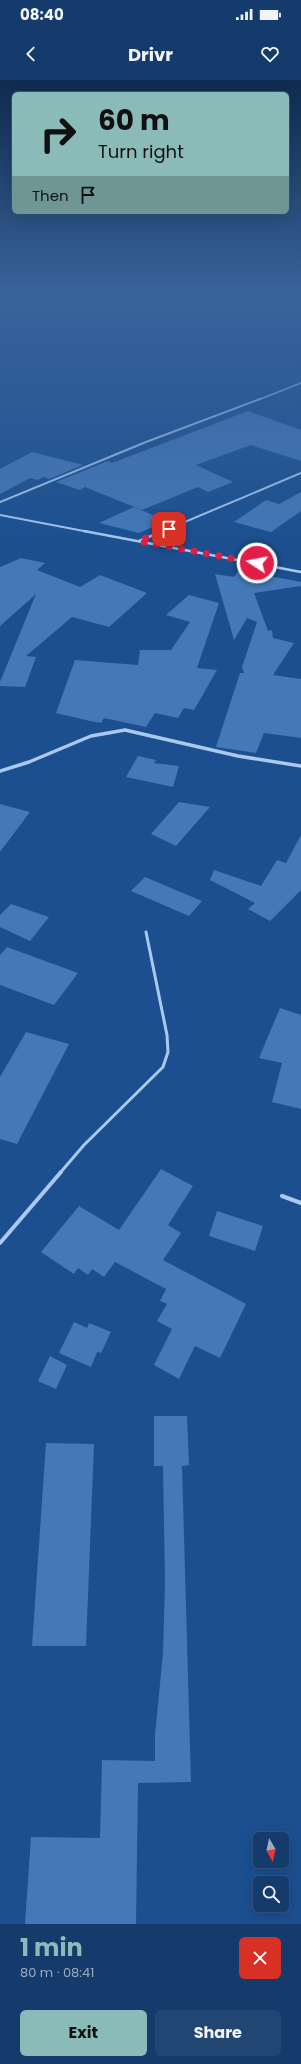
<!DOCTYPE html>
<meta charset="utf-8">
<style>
:root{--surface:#143b6b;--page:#214673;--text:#f1f3f6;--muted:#9dadc1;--line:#33557e;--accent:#8bbbb9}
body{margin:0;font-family:Poppins,sans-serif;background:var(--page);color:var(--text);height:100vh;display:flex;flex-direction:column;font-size:15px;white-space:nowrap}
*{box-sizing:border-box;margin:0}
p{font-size:13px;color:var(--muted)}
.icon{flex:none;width:22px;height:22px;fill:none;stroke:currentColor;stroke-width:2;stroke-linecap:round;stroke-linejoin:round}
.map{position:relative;height:1844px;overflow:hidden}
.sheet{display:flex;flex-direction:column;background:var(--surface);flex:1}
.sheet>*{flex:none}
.hud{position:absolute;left:12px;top:12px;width:277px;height:122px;border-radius:6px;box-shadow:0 4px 16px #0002,0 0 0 1px var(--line);background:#8bbbb9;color:#111;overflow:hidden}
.needle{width:26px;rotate:171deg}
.controls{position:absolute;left:253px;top:1752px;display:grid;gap:8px}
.controls a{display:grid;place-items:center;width:36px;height:36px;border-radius:6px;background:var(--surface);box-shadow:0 4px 16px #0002,0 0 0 1px var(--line);font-size:20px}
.pin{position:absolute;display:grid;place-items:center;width:34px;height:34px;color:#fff;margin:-17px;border-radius:8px;box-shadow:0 2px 6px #0006}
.me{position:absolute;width:44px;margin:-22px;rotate:281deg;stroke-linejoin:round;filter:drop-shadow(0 0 3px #0008)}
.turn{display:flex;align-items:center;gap:14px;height:84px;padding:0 20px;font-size:18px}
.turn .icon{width:52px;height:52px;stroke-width:2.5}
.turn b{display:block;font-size:28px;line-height:34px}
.then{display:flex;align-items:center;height:38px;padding:0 20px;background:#0003;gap:8px;font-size:15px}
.round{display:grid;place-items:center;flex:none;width:42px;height:42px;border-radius:6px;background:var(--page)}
.summary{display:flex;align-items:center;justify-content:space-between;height:68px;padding:0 20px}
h1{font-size:24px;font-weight:700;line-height:30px;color:var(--accent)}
.action{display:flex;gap:8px;margin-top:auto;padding:8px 20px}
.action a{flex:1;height:46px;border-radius:6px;background:var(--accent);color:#111;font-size:16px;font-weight:700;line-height:46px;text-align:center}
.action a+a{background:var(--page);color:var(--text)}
.status{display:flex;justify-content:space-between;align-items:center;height:28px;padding:0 20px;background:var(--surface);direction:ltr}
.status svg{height:11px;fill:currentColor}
header{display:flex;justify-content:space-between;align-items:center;height:52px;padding:0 20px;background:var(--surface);font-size:18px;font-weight:700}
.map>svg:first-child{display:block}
.building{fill:#4478b7}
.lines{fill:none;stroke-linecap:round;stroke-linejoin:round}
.lane-far1{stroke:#a9c9ee;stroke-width:3}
.lane{stroke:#a9c9ee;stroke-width:4}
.street-far3{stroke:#a9c9ee;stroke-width:1.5}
.street-far2{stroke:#a9c9ee;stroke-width:2}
.street-far1{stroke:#a9c9ee;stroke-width:2.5}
.street{stroke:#a9c9ee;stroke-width:3.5}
.route{stroke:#e11d48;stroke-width:7;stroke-dasharray:0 12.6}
</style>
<div class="status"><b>08:40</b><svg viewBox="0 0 49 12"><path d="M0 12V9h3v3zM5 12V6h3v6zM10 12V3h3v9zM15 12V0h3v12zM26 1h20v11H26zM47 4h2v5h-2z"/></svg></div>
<header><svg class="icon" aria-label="back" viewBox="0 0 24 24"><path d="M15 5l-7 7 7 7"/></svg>Drivr<svg class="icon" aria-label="heart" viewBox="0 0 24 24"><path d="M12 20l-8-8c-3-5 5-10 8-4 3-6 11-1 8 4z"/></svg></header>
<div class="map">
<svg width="301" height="1844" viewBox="0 0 301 1844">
<rect width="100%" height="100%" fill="#1b4f8f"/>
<!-- building -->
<g class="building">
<polygon points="248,331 301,350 301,381 251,365 196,385 233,402 208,412 198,407 142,430 85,407 80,410 56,402 108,381 112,383"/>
<polygon points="32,372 83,385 49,399 43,397 38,400 30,398 0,414 0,389"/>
<polygon points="301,412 301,431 271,452 234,442 266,420 279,424"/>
<polygon points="134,427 167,441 139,453 99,443"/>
<polygon points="21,478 45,483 37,490 80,507 100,495 147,513 109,547 72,537 26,576 36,577 25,607 0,606 0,602 36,514 0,546 0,487"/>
<polygon points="239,490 301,502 301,506 254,513 268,551 272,550 273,558 294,563 273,595 301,599 301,658 264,653 256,673 216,667 240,593 244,593 242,587 257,542 247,538 234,560 215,494 234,497"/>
<polygon points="189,515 219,523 197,588 217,590 194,630 184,628 178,638 155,633 146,647 104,638 101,643 90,641 56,633 75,580 138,585 140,570 171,570 190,542 166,535"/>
<polygon points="138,676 156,680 154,683 179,686 173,707 126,697"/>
<polygon points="179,722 210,727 176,766 151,754"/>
<polygon points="0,724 30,732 0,772"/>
<polygon points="301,755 301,810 270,841 248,829 255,823 210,800 214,790 261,806 277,780 286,783"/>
<polygon points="145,797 202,821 189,836 131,811"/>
<polygon points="11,824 49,837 30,861 0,847 0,835"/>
<polygon points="7,867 78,893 54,925 0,905 0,875"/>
<polygon points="280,928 301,935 301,1029 272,1022 282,983 259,978"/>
<polygon points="26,952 69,964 17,1064 0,1059 0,997"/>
<polygon points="161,1089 193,1106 168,1145 181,1153 163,1180 246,1224 220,1278 195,1266 179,1299 154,1285 172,1249 157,1241 167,1224 160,1221 166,1209 115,1182 104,1197 92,1189 88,1195 78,1188 74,1194 41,1172 79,1126 119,1150"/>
<polygon points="217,1131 263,1146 255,1171 209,1156"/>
<polygon points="74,1242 87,1248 89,1243 111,1252 101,1273 97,1272 91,1287 59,1273"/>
<polygon points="50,1276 67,1285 56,1309 38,1301"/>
<polygon points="154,1336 187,1336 189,1385 182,1386 191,1702 138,1703 136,1844 25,1844 31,1757 100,1758 102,1680 155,1681 155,1655 163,1573 165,1503 163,1386 154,1386"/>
<polygon points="46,1363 94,1364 86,1566 32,1566"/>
</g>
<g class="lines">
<!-- lane-far1 -->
<polyline class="lane-far1" points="60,1093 84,1065 163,987 168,972 167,955 146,852"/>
<!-- lane -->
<g class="lane">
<polyline points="282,1116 301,1123"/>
<polyline points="0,1163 61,1092"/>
</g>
<!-- street-far3 -->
<polyline class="street-far3" points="258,320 301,303"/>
<!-- street-far2 -->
<g class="street-far2">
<polyline points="0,422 146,362 260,319"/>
<polyline points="0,435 89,452"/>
<polyline points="161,452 301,393"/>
</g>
<!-- street-far1 -->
<g class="street-far1">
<polyline points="84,451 301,492"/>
<polyline points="139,461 163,451"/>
</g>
<!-- street -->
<polyline class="street" points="0,691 29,682 91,656 125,650 238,676 301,686"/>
</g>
<!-- sky -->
<linearGradient id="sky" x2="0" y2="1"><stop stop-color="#0f2b4f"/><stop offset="0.45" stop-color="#39639b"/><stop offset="1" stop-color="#39639b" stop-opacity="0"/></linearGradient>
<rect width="301" height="472" fill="url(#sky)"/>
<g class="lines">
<!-- route -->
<polyline class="route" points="169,449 139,461 257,483"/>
</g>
</svg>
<div class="controls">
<a><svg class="needle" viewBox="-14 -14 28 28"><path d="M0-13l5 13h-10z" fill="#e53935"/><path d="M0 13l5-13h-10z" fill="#9dadc1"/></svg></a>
<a><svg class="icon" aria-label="search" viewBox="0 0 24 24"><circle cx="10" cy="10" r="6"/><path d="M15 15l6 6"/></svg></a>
</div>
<div class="pin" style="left:169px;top:449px;background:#d93025"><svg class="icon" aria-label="arrive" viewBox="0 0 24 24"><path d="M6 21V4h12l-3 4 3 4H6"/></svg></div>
<svg class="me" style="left:257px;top:483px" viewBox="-20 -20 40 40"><circle r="17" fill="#e11d48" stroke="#fff" stroke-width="3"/><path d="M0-11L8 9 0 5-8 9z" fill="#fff"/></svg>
<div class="hud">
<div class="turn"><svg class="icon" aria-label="right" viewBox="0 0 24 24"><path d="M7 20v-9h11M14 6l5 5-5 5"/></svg><div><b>60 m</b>Turn right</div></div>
<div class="then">Then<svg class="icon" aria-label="arrive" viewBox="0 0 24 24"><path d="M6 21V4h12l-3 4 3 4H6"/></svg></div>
</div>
</div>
<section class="sheet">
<div class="summary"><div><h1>1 min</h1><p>80 m · 08:41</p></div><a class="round" style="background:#d93025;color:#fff"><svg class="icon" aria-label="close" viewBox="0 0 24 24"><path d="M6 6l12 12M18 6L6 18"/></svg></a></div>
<div class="action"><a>Exit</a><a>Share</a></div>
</section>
